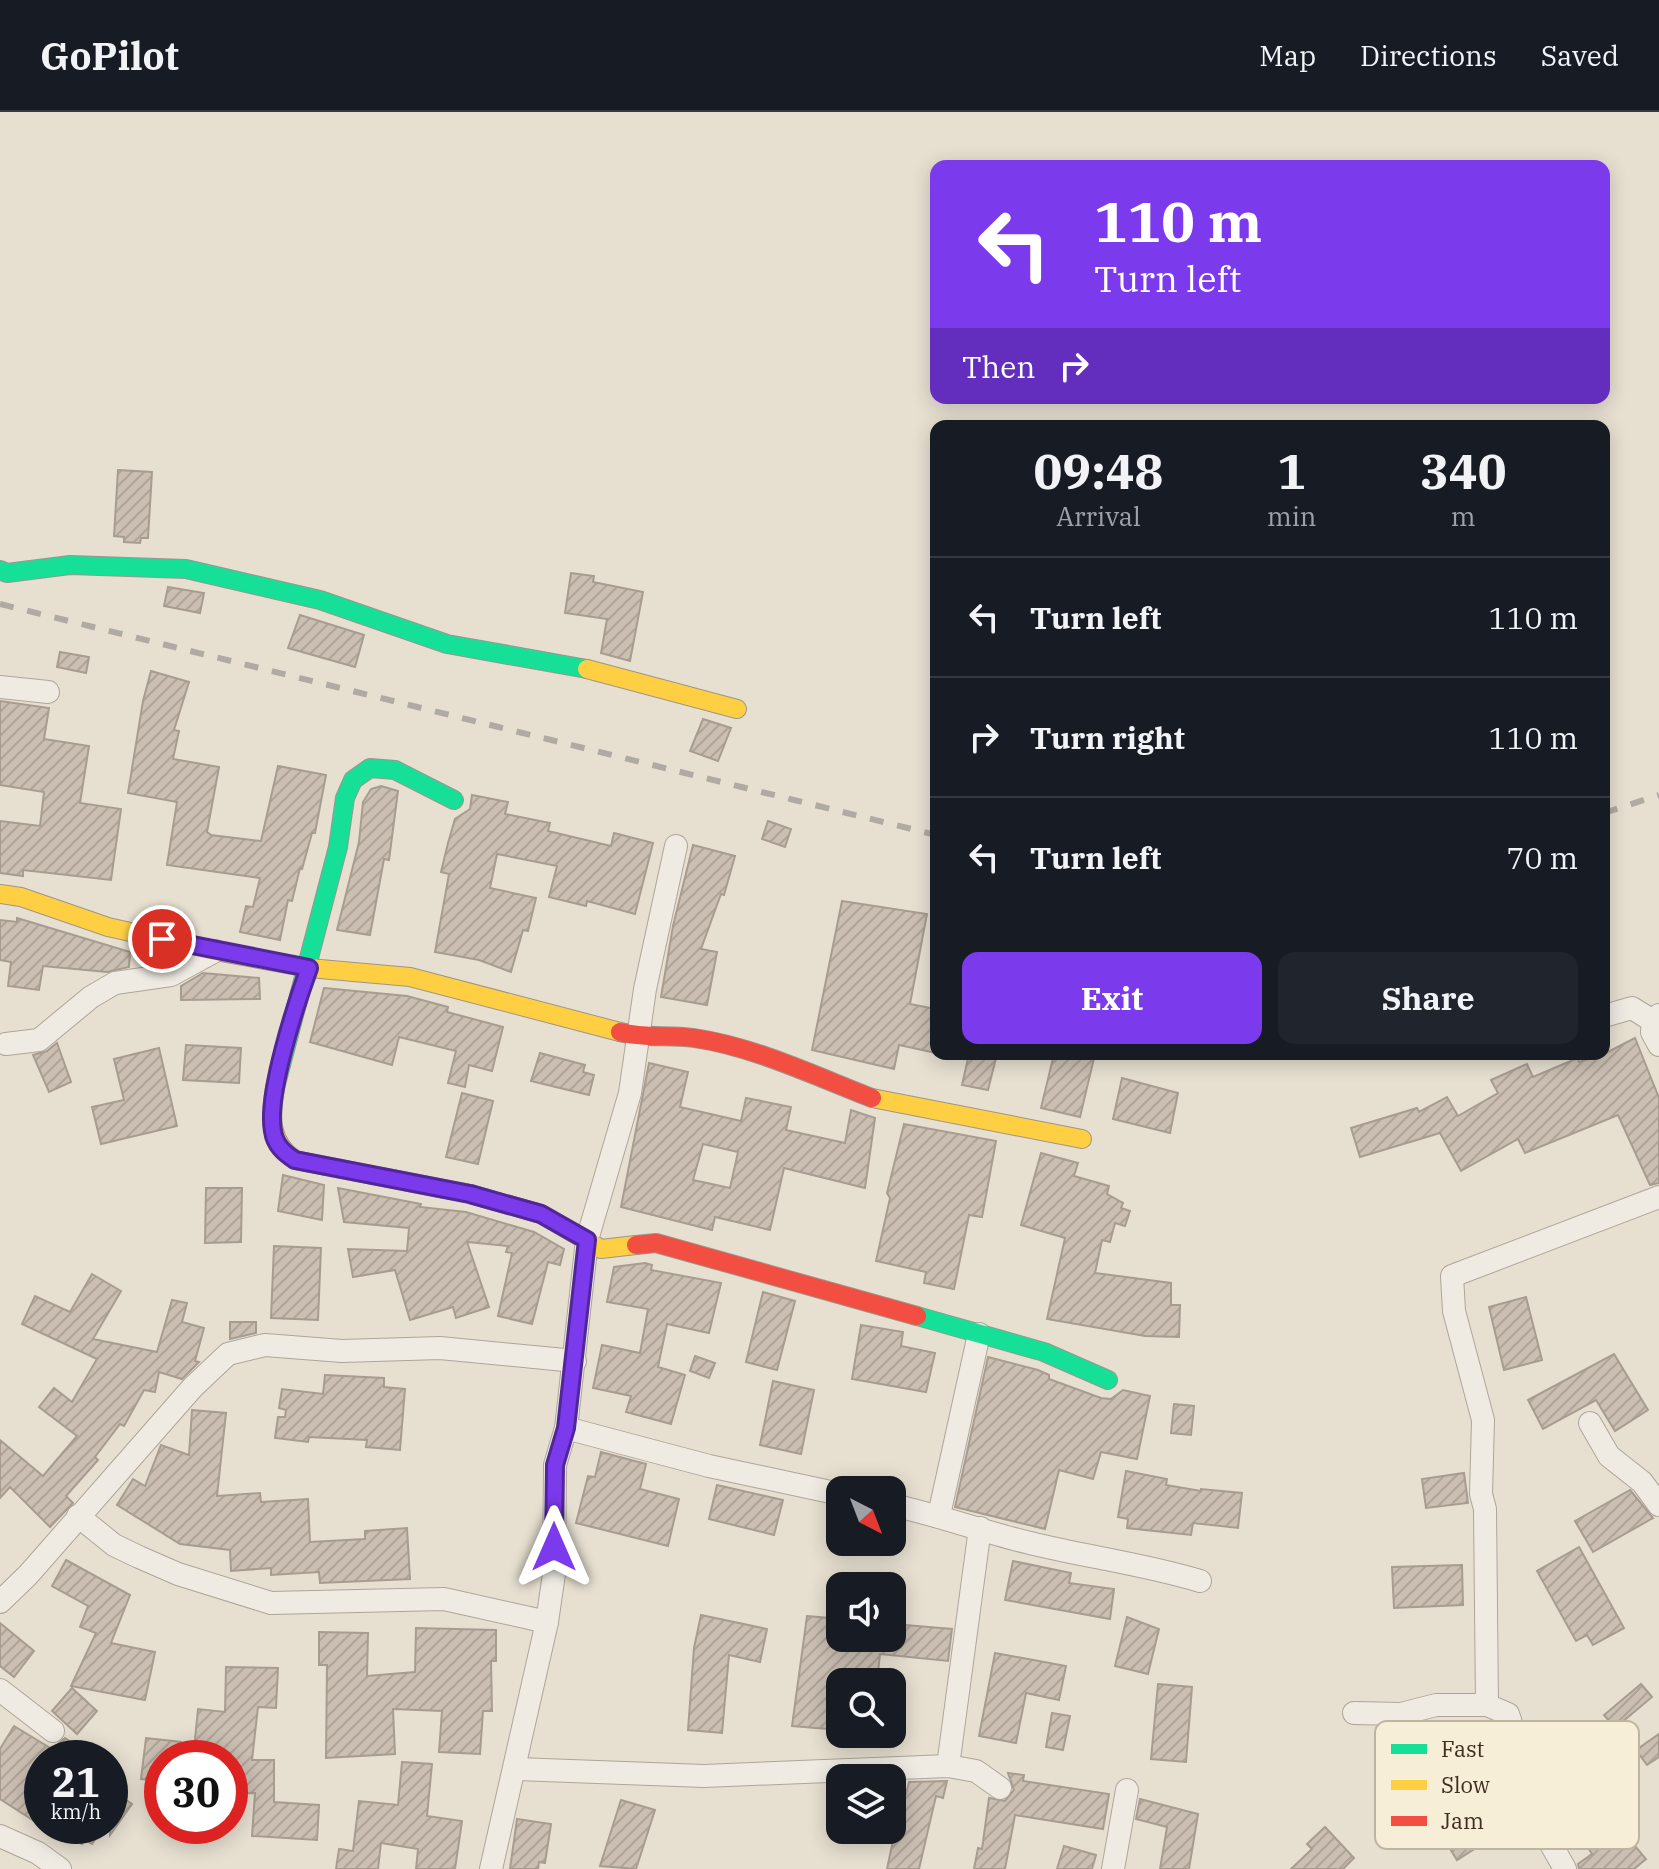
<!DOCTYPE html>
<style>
:root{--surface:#171b24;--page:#20242c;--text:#f1f3f6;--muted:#9ea1a6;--line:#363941;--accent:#7c3aed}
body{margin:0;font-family:"IBM Plex Serif",serif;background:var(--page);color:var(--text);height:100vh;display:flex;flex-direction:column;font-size:30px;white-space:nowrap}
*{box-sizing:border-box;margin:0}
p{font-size:26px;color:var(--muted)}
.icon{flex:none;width:44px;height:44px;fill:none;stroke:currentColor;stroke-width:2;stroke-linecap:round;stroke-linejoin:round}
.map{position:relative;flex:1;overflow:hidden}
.side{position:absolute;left:930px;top:308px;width:680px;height:640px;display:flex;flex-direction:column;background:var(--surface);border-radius:16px;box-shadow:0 4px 20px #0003}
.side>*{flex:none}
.banner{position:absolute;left:930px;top:48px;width:680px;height:244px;border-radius:16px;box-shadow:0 4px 20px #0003;background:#7c3aed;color:#fff;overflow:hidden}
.needle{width:52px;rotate:138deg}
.buttons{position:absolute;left:826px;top:1364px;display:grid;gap:16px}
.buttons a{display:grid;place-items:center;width:80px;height:80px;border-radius:16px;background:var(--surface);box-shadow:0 4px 20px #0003;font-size:40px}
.speed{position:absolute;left:24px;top:1628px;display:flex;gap:16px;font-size:40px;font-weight:700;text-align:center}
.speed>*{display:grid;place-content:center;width:104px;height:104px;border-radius:50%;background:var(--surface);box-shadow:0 4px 20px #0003;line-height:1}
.speed small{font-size:20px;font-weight:400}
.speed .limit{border:12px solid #d22;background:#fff;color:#111}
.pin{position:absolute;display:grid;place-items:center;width:68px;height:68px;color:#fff;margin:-34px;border:4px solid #fff;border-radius:50%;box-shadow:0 2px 8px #0007}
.me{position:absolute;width:88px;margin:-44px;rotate:0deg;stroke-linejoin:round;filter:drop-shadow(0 0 6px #0008)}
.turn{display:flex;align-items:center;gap:28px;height:168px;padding:0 32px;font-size:36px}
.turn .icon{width:104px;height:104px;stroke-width:2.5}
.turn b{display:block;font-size:56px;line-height:68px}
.then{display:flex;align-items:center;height:76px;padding:0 32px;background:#0003;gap:16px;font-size:30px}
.eta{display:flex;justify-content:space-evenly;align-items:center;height:136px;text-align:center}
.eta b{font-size:48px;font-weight:800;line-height:56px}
.action{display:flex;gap:16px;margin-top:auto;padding:16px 32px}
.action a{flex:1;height:92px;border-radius:16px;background:var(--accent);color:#fff;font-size:32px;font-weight:800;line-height:92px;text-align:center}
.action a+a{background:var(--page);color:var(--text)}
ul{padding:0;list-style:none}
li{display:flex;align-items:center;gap:24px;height:120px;padding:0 32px;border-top:2px solid var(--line)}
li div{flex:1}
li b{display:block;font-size:30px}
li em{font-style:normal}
header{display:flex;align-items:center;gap:48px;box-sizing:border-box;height:112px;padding:0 40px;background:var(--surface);border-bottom:2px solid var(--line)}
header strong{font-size:38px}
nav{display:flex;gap:44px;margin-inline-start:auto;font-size:28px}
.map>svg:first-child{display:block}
.building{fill:url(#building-hatch);stroke:#a89c90;stroke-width:2;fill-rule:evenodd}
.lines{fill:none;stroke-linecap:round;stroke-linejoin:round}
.street-casing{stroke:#ada599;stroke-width:24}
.fast-casing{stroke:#9c958a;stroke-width:20}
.slow-casing{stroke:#9c958a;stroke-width:20}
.jam-casing{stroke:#9c958a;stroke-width:20}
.street{stroke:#efebe3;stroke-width:22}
.fast{stroke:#16e098;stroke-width:18}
.slow{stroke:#ffcf43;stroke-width:18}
.jam{stroke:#f24e42;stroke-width:18}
.rail{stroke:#afaaa2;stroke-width:6;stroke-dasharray:14 14;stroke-linecap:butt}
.route-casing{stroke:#51269a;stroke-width:20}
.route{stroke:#7c3aed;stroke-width:14}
.key{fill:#f7eed8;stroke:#bfb4a1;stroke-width:2}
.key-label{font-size:22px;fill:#3d2e20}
</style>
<header>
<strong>GoPilot</strong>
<nav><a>Map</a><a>Directions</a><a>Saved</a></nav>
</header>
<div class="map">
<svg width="1659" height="1757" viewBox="0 0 1659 1757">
<defs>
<pattern id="building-hatch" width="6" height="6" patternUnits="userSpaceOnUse" patternTransform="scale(2)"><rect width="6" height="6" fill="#cbbfb2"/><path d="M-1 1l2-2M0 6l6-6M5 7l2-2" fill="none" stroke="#afa499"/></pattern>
</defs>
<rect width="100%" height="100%" fill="#e7e0d1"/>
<!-- building -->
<g class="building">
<polygon points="118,358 152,360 148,426 141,426 140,431 124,430 124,425 114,424"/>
<polygon points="571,461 594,464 593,470 643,480 630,549 601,541 607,507 565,501"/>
<polygon points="168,475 204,481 200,501 164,494"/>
<polygon points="300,503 364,523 355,555 288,536"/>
<polygon points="60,540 89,545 86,561 57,555"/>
<polygon points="151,559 189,570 174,618 179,619 173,647 219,655 207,720 211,723 261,729 278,654 326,663 315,721 312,721 302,757 300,756 292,789 288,788 280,828 240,820 246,794 253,795 260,766 167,753 177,690 128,681 143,589"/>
<polygon points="0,589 49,596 44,627 89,634 80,691 121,697 111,768 23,758 23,764 0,761 0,709 40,714 44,680 0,673"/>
<polygon points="703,607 731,616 718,649 690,639"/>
<polygon points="381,674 398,679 389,748 384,747 370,823 337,818 359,730 363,690 371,677"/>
<polygon points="472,683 508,690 505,702 550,711 548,719 611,734 614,721 653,731 635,802 587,789 586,794 549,785 557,754 497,742 490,776 536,786 528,819 523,818 511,860 479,848 435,840 449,762 441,760 448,731 455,707 470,697"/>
<polygon points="768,709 791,717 785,735 762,727"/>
<polygon points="693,733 735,744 724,783 721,782 701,837 717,840 707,893 661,885 673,814"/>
<polygon points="842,789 927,802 910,892 936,897 936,941 899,933 894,957 812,938"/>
<polygon points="17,806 130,840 129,855 107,860 43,854 39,878 8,874 11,850 0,848 0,808 17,810"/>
<polygon points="203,861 259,866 260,887 181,888 181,874"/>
<polygon points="324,876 407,884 448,895 447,900 503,915 492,959 469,953 465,975 448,971 456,939 399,925 392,953 310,930"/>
<polygon points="1635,926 1659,986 1659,1071 1650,1073 1618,1003 1525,1041 1518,1027 1461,1059 1440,1021 1360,1045 1351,1016 1417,996 1419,1000 1447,985 1458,1004 1498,981 1491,968 1527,952 1533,965 1578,946 1579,950 1604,942"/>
<polygon points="57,931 71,970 49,980 33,943 47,939"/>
<polygon points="186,933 241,936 239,971 183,968"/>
<polygon points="159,936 177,1014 101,1032 92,995 124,988 114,947"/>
<polygon points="540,941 585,953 583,960 594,963 589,983 531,969"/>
<polygon points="969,942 997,942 988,978 962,973"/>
<polygon points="1054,942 1095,942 1080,1005 1041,996"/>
<path d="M 649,951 L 688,960 L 680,995 L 741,1009 L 746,986 L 791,995 L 786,1018 L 845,1031 L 851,998 L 875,1006 L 865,1076 L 784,1056 L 770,1118 L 715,1105 L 712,1118 L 621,1095 ZM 703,1032 L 738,1040 L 730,1076 L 693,1068 Z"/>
<polygon points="1122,966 1178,981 1170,1021 1113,1007"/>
<polygon points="462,981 493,989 478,1052 446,1045"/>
<polygon points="904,1012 996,1029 982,1105 969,1103 954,1177 924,1171 926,1160 876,1149 890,1086 887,1081"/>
<polygon points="1041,1041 1078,1051 1074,1064 1109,1074 1107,1082 1123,1091 1121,1096 1130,1099 1125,1114 1115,1111 1110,1130 1102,1128 1095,1161 1171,1171 1171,1193 1180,1193 1179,1225 1145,1224 1047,1207 1065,1126 1021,1113"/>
<polygon points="283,1063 324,1073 322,1108 278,1099"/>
<polygon points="206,1076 242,1076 241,1130 205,1131"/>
<polygon points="338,1076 421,1092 420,1095 466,1100 534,1120 564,1137 560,1153 548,1150 532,1212 498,1204 512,1141 506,1140 508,1134 467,1130 489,1195 456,1206 453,1195 410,1208 395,1158 353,1165 348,1137 407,1139 409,1116 344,1110"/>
<polygon points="274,1134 321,1136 318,1208 271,1206"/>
<polygon points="645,1151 652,1153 651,1158 721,1171 709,1221 667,1212 658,1255 685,1263 671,1312 626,1300 631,1284 593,1276 602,1233 640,1241 648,1197 607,1190 614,1155"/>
<polygon points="92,1162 121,1179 93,1227 157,1240 172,1188 187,1191 182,1210 204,1216 195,1249 199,1250 182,1267 159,1260 155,1280 144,1278 124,1314 120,1312 95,1345 98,1348 66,1384 73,1391 50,1415 10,1375 0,1386 0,1328 43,1364 77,1324 39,1295 54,1276 72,1290 97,1247 22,1212 35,1184 70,1200"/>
<polygon points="763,1180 795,1189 777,1258 746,1250"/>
<polygon points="1526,1185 1542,1248 1504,1258 1489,1195"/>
<polygon points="230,1210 256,1210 256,1221 230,1227"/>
<polygon points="861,1213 903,1220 901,1234 935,1241 926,1280 852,1267"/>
<polygon points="1614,1242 1648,1298 1615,1319 1596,1288 1543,1317 1528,1288"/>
<polygon points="695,1244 715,1251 709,1266 690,1259"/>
<polygon points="988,1245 1038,1258 1049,1263 1049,1267 1101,1286 1111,1287 1123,1278 1150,1284 1137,1347 1101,1340 1093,1367 1059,1358 1045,1417 955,1395"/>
<polygon points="325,1263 384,1266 384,1275 405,1277 400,1338 366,1335 367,1328 309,1325 308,1330 275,1326 278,1305 285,1305 286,1298 279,1296 282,1277 323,1282"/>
<polygon points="773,1269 814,1278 801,1342 760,1333"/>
<polygon points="1174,1292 1194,1294 1191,1323 1171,1321"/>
<polygon points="192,1298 226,1301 217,1384 260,1381 261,1390 308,1387 310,1430 365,1427 365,1419 407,1416 410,1467 320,1471 319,1460 271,1463 271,1456 231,1459 230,1438 180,1432 117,1393 133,1367 145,1374 161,1333 189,1343"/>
<polygon points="601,1340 646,1352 640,1377 679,1387 668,1434 576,1411 588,1364 595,1365"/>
<polygon points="1126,1359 1167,1367 1166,1373 1201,1379 1201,1377 1242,1381 1238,1416 1193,1411 1191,1423 1127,1416 1128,1407 1118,1405"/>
<polygon points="1464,1361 1468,1391 1426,1396 1422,1367"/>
<polygon points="717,1373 783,1388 774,1423 709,1407"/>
<polygon points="1630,1378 1653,1406 1593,1440 1575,1409"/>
<polygon points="1579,1435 1624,1516 1593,1533 1587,1523 1576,1529 1537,1459"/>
<polygon points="66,1448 130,1483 111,1531 155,1540 145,1588 71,1574 96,1521 80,1515 88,1494 52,1474"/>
<polygon points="1013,1449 1071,1461 1069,1471 1114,1477 1110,1507 1005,1488"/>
<polygon points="1462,1453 1463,1493 1394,1496 1392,1455"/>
<polygon points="701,1503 767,1517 760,1550 729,1543 722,1621 688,1618 694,1536"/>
<polygon points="807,1504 840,1507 840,1526 893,1526 894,1512 952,1517 948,1549 880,1542 877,1570 840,1570 840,1618 792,1614"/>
<polygon points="1127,1505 1159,1517 1148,1562 1115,1554"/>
<polygon points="0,1511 34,1539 14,1565 0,1554"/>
<polygon points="416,1516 496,1518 496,1549 491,1549 492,1599 483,1599 480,1642 439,1640 442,1599 393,1597 395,1642 326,1646 327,1553 319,1553 319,1520 368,1521 367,1564 415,1560"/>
<polygon points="995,1541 1066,1554 1059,1588 1026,1581 1016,1631 979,1624"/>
<polygon points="226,1555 278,1556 276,1596 258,1595 252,1648 274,1648 274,1690 319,1693 317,1728 252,1724 255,1681 230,1682 230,1641 194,1637 198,1597 225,1600"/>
<polygon points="1158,1572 1192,1575 1186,1650 1151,1647"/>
<polygon points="1641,1572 1652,1585 1615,1616 1604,1603"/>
<polygon points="72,1576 97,1599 77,1622 52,1599"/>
<polygon points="1052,1601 1070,1604 1063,1638 1046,1635"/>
<polygon points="14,1614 52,1637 65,1626 93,1646 42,1646 42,1714 0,1687 0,1637"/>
<polygon points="1659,1622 1659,1645 1647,1653 1636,1638"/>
<polygon points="146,1626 181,1630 180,1646 162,1646 162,1669 141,1667"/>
<polygon points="402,1650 432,1652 427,1704 462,1709 455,1757 416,1757 418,1737 381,1731 378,1757 336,1757 339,1737 353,1739 359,1689 398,1693"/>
<polygon points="1008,1661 1024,1663 1023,1669 1109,1682 1103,1717 1015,1703 1005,1757 974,1757 978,1736 982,1737 989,1686 1005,1689 1014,1678"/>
<polygon points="947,1669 943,1686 936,1684 919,1757 887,1757 903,1681 906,1682 909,1670"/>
<polygon points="110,1677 132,1692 110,1723"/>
<polygon points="1603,1684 1613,1700 1609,1703 1646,1747 1634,1757 1579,1757 1578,1752 1592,1742 1569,1706"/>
<polygon points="1140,1687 1198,1702 1189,1757 1160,1757 1167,1715 1136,1707"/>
<polygon points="621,1688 655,1698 636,1757 600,1754"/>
<polygon points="1485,1689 1504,1718 1457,1748 1439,1719"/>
<polygon points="517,1707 551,1712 545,1751 539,1750 538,1757 510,1757"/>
<polygon points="58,1714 104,1714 92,1732 85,1728 82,1732"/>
<polygon points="1325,1715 1354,1746 1343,1757 1291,1757 1312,1737 1307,1732"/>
<polygon points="1064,1734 1096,1743 1092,1757 1057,1757"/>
</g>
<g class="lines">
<defs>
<g id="street">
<polyline points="0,575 48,580"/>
<polyline points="1659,903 1653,909 1652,920 1659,933"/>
<polyline points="1604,904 1632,896 1653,909"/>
<polyline points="6,932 39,928 91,885 115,871 171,863 215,839"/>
<polyline points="1590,1311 1609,1344 1642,1370 1659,1393"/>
<polyline points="566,1316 709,1354 840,1382"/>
<path d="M 892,1393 C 939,1403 983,1420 1030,1431 C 1087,1445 1144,1452 1200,1469"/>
<polyline points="939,1403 979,1222"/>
<polyline points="78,1404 114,1433 139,1445 178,1462 271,1491 444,1487 547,1510"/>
<polyline points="0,1490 28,1463 193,1275 228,1242 265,1233 342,1239 440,1236 575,1249"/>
<polyline points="0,1578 53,1619"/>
<polyline points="1487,1593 1485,1397 1481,1382 1483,1308 1454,1199 1452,1164 1659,1085"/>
<polyline points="1354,1601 1401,1602 1436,1593 1487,1593 1508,1602 1552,1734 1565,1757"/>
<polyline points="948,1654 980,1416"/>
<polyline points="517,1657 704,1664 948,1654 976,1659 1000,1676"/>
<polyline points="0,1724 38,1741 60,1757"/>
<polyline points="491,1757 547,1510 554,1462 555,1353 566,1316 587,1128 630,981 645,877 676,734"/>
<polyline points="1113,1757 1127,1678"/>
</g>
<g id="fast">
<polyline points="0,458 7,461 70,453 186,457 320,488 447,532 587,557"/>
<polyline points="275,976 338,735 345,686 353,668 370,656 395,658 454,688"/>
<polyline points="917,1204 1044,1240 1108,1268"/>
</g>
<g id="slow">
<polyline points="587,557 737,597"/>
<polyline points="0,782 21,785 108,815 215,839 309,856 410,865 620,920"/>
<path d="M 275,976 C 270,1005 269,1030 295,1048 L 470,1082 L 541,1102 L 601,1137 L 636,1133"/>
<polyline points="872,986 1082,1027"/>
</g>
<g id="jam">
<path d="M 620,920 C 645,927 669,922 694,926 C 755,935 815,964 872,986"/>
<polyline points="636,1133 656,1131 917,1204"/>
</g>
</defs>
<!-- street casing -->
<use href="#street" class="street-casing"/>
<!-- fast casing -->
<use href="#fast" class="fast-casing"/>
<!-- slow casing -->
<use href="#slow" class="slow-casing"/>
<!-- jam casing -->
<use href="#jam" class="jam-casing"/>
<!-- street -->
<use href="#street" class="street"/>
<!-- fast -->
<use href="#fast" class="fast"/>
<!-- slow -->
<use href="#slow" class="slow"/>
<!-- jam -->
<use href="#jam" class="jam"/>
<!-- rail -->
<g class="rail">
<polyline points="0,492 936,723"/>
<polyline points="1604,701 1659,683"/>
</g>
</g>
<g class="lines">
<defs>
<path id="route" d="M 162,827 L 309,856 C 296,892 266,983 273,1019 C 275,1033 284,1041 295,1048 L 470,1082 L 541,1102 L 587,1128 L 566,1316 L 555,1353 L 554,1435"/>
</defs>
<!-- route casing -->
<use href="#route" class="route-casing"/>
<!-- route -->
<use href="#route" class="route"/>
</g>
<!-- legend -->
<rect x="1375" y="1609" width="264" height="128" rx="12" class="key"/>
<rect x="1391" y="1632" width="36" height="10" fill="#16e098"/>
<rect x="1391" y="1668" width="36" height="10" fill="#ffcf43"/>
<rect x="1391" y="1704" width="36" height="10" fill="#f24e42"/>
<g class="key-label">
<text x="1441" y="1645">Fast</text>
<text x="1441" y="1681">Slow</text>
<text x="1441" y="1717">Jam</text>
</g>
</svg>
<div class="buttons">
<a><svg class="needle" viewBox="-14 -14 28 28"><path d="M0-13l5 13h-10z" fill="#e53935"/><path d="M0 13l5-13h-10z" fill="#9ea1a6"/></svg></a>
<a><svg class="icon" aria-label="sound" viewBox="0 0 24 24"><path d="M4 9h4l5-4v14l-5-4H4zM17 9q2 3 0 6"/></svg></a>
<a><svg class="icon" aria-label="search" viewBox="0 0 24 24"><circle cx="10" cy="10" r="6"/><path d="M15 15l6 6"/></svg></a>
<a><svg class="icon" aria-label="layers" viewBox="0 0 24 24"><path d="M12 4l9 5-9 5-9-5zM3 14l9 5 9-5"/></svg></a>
</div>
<div class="speed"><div>21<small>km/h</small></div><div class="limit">30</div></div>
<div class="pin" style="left:162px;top:827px;background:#d93025"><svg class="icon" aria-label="arrive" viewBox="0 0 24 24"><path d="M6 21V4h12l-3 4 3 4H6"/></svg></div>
<svg class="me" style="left:554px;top:1435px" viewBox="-20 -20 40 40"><path d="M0-17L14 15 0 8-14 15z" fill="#7c3aed" stroke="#fff" stroke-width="4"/></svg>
<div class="banner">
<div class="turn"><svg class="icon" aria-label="left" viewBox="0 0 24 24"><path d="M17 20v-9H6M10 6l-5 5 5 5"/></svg><div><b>110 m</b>Turn left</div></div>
<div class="then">Then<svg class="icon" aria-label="right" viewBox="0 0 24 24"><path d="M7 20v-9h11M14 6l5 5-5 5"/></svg></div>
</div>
<section class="side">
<div class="eta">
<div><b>09:48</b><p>Arrival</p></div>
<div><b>1</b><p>min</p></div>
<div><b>340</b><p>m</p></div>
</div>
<ul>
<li><svg class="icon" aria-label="left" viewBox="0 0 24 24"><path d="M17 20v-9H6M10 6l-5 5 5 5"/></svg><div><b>Turn left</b></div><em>110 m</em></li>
<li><svg class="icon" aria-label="right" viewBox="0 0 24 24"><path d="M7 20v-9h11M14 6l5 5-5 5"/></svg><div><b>Turn right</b></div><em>110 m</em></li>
<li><svg class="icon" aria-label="left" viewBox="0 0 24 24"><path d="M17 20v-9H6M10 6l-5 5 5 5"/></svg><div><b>Turn left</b></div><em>70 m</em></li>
</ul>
<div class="action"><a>Exit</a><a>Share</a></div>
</section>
</div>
